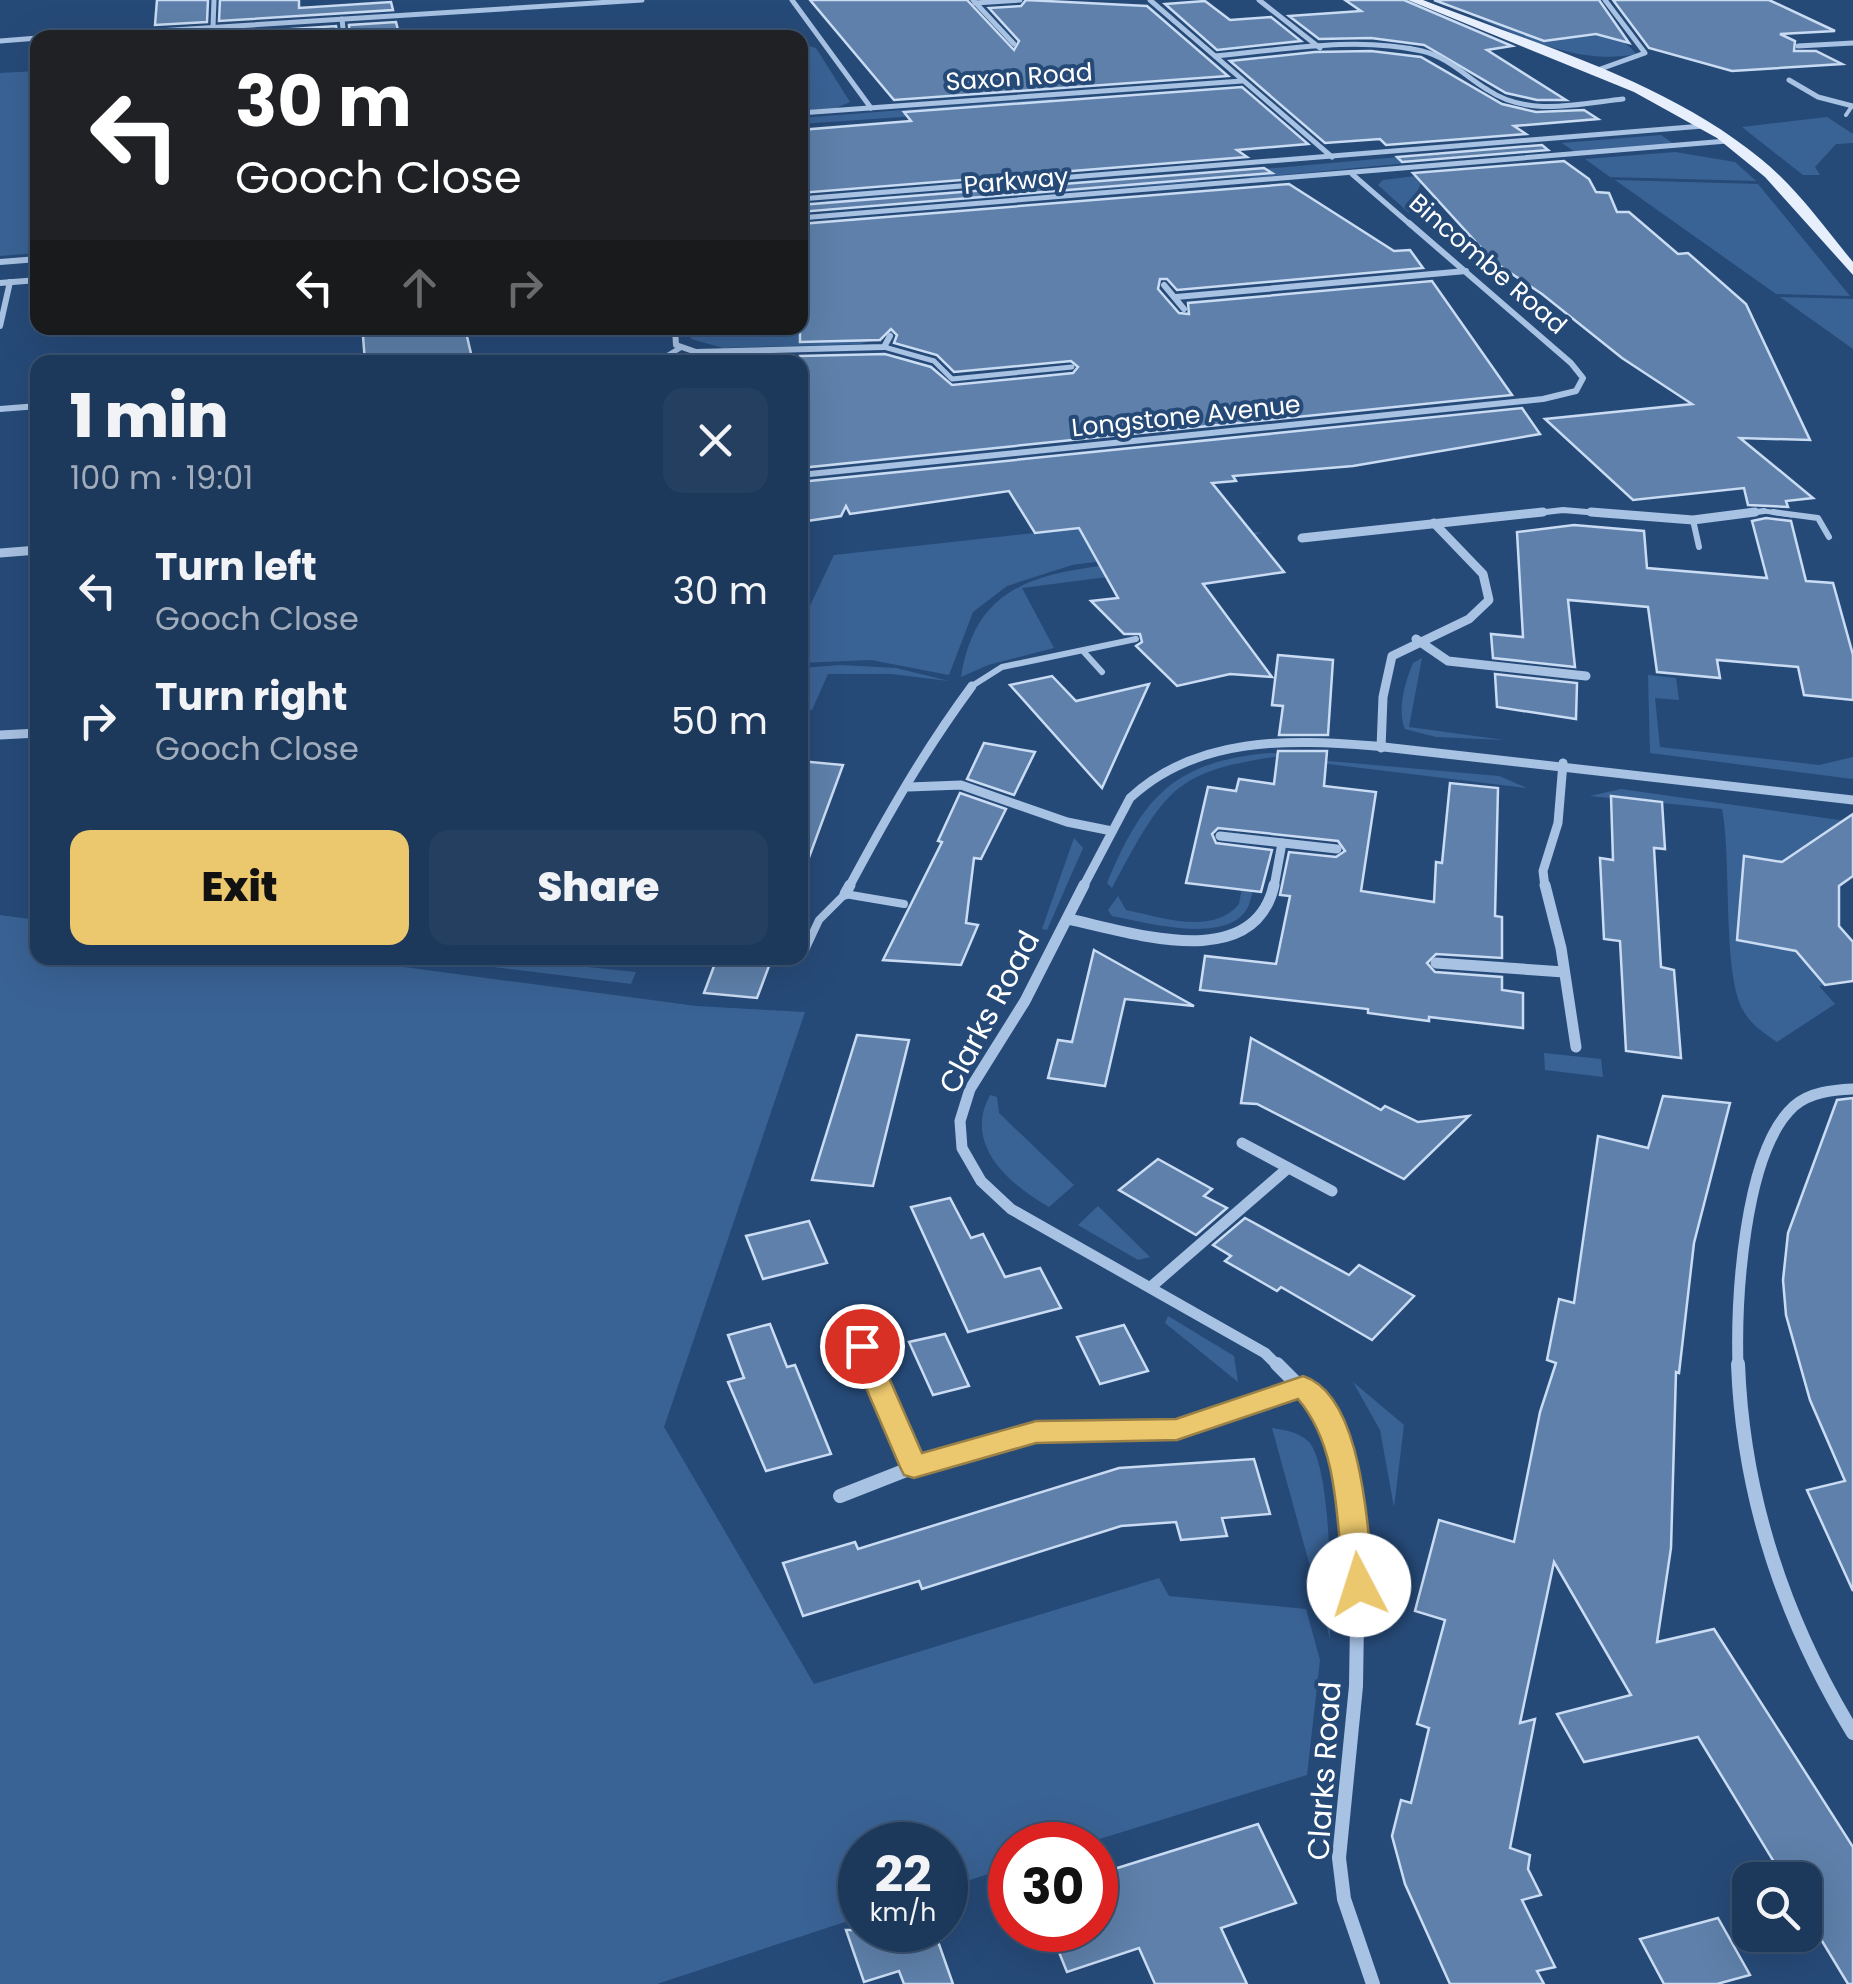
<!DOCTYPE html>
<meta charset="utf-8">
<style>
:root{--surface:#1c385a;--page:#253f60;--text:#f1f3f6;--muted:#a0acbb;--line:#3a5270;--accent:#ebc76d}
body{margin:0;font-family:Poppins,sans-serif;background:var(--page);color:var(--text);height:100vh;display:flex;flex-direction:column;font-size:38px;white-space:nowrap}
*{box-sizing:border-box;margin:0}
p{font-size:32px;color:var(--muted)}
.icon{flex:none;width:55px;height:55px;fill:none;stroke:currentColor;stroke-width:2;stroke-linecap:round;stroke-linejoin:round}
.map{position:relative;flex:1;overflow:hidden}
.drawer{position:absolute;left:30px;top:355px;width:778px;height:610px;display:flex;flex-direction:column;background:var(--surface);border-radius:20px;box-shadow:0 10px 40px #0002,0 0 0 2px var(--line)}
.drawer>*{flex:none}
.top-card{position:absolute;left:30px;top:30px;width:778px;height:305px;border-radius:20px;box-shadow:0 10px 40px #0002,0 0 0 2px var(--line);background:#202124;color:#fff;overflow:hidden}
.buttons{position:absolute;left:1732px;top:1862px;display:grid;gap:20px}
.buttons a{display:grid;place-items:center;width:90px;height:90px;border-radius:20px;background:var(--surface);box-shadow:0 10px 40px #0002,0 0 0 2px var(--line);font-size:50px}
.speed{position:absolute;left:838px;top:1822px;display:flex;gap:20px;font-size:50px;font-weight:700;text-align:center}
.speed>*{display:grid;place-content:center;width:130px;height:130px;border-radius:50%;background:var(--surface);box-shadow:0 10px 40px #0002,0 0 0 2px var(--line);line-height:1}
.speed small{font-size:25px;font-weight:400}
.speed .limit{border:15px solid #d22;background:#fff;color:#111}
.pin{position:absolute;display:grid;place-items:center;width:85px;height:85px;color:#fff;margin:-42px;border:5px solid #fff;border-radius:50%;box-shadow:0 2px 10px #0007}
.me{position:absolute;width:110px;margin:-55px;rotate:355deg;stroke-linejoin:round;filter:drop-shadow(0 0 8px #0008)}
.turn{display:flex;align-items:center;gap:35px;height:210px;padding:0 40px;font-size:45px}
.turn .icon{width:130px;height:130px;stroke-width:2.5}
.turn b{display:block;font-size:70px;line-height:85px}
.lanes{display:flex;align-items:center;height:95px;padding:0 40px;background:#0003;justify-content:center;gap:50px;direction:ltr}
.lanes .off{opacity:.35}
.round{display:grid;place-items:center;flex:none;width:105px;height:105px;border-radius:20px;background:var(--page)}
.summary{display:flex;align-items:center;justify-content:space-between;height:170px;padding:0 40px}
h1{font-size:60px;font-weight:800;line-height:75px}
.cta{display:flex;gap:20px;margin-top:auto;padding:20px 40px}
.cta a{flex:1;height:115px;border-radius:20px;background:var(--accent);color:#111;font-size:40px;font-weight:800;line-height:115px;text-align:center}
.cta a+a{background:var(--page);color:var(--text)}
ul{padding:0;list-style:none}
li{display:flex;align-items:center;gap:30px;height:130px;padding:0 40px}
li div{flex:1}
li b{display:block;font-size:38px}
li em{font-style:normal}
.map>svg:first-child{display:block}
.green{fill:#3a6395}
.building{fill:#5e80aa;stroke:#cadcf3;stroke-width:2.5}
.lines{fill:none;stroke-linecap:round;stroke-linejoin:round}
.lane-far3{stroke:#a8c2e3;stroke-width:4}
.lane-far2{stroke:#a8c2e3;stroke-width:5}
.lane-far1{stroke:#a8c2e3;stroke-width:6}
.lane{stroke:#a8c2e3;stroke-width:8}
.street-far4{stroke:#a8c2e3;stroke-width:5}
.street-far3{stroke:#a8c2e3;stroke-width:6}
.street-far2{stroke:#a8c2e3;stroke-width:9}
.street-far1{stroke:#a8c2e3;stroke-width:11}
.street{stroke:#a8c2e3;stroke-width:14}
.primary{fill:#e7effc;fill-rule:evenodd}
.route{fill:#ebc76d;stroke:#998147;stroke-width:2.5}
.labels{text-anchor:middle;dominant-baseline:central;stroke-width:8;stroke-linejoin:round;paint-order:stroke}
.far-street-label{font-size:25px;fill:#fff;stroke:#264a78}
.street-label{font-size:30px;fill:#fff;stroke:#264a78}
</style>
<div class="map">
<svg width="1853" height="1984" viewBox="0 0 1853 1984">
<rect width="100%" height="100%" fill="#264a78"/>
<!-- green -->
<g class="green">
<path d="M 1436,0 C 1463,8 1544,39 1565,38 C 1592,38 1617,28 1636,54 C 1569,68 1499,25 1436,0 Z"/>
<polygon points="801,44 816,48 850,102 836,108 800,111"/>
<polygon points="37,71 37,253 0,256 0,73"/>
<polygon points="1057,98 1031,108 800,124 800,118"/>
<polygon points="1827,117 1853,134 1853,143 1836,144 1815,167 1820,175 1803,175 1742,127"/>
<polygon points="1661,135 1674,144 1575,152 1562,143"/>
<polygon points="1675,152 1735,162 1756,181 1610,177 1585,159"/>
<polygon points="1432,154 1449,159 1251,178 1230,172"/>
<polygon points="1187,173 1203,177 1196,182 837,210 820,206 827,201"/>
<polygon points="1424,175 1409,213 1378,185 1383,180"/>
<polygon points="1615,180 1758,184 1850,296 1776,294"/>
<polygon points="1780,297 1853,299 1853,349"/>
<polygon points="892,319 895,333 860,344 723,348 691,339 692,328 800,328"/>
<polygon points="1197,515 1253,533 1263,532 1226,545 1072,565 1007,586 973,612 949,675 871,660 800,663 800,627 834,555"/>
<path d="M 1100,566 L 1107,577 L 1022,588 L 1054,648 L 988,665 L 961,677 C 974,595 1023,576 1100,566 Z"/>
<path d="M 1422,658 L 1409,727 L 1504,740 L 1436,737 L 1405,729 C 1397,709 1405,682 1413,663 Z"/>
<polygon points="840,665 896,668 949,681 891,674 828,674 812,710 800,709 800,668"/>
<polygon points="1648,675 1676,678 1679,700 1655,698 1660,747 1819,765 1853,757 1853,779 1650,753"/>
<path d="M 1269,753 L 1297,754 C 1175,769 1168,784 1112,888 L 1107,883 C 1143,797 1173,762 1269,753 Z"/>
<polygon points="1317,760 1499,776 1527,788 1312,762"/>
<path d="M 1621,789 L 1853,822 L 1782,862 L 1744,856 L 1737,940 L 1778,930 L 1825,985 L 1819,986 L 1835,1004 L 1777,1042 C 1764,1033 1751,1025 1743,1010 C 1722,972 1732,859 1722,809 L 1590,796 Z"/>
<polygon points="1074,838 1083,848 1047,930 1042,929"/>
<path d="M 1247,860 L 1257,860 C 1255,874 1254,893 1248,907 C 1228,946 1145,922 1112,916 L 1108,910 L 1118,896 L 1126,910 C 1160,917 1213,936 1239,904 Z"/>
<polygon points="0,915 37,920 38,958 337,958 696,1006 805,1012 664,1427 814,1684 1159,1578 1169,1596 1306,1609 1320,1660 1307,1775 1080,1845 1010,1845 1010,1867 945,1888 945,1845 860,1845 860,1917 657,1984 0,1984"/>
<polygon points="420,958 502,958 636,972 631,984"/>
<polygon points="1544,1053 1601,1059 1603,1077 1545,1070"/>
<path d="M 990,1095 L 997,1097 L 999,1113 L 1074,1185 L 1049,1207 C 1009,1184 963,1145 990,1095 Z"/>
<polygon points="1098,1206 1150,1257 1138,1260 1078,1225"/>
<polygon points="1168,1316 1234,1356 1238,1382 1165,1323"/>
<polygon points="1353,1382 1404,1425 1394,1507 1380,1430"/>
<path d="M 1272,1428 C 1285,1430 1299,1432 1309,1442 C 1332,1469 1331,1601 1330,1639 Z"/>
</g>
<!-- building -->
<g class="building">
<polygon points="157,0 208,0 207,22 155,25"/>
<polygon points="220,0 299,0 299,8 391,2 393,10 219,21"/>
<polygon points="810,0 967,0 1014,50 1019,41 989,8 1021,6 1026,0 1147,6 1228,76 894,100"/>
<polygon points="1345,0 1404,0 1512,46 1487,50 1566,100 1537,100 1506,93 1424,45 1371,38 1319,39 1289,16 1361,11"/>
<polygon points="1434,0 1599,0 1629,43 1596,34 1544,41"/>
<polygon points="1613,0 1769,0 1835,31 1780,34 1795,41 1794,51 1816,51 1842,64 1732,71 1649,48"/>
<polygon points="1205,1 1230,20 1271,17 1301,41 1217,50 1165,4"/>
<polygon points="396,22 400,38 350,38 349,25"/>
<polygon points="336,26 338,38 154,38"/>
<polygon points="1315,52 1371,51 1421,57 1502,104 1536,112 1584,110 1598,119 1514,126 1526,134 1386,145 1380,139 1325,143 1230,61"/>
<polygon points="1242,87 1308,144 1237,150 1247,157 800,193 800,130 911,121 904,112"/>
<polygon points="1542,145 1548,150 1402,162 1397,157"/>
<polygon points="1564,161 1589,179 1596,192 1609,193 1617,212 1629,212 1678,254 1688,253 1746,304 1810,440 1740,438 1813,498 1786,501 1788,507 1748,505 1744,488 1633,500 1545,419 1692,404 1622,358 1542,294 1494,262 1413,173"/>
<polygon points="1264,168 1272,173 800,212 800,205"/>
<polygon points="1289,184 1394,251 1410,250 1423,268 1177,290 1167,279 1160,279 1158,289 1179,313 1189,314 1188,303 1432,281 1512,395 800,468 800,356 885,354 931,367 952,385 1073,373 1078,367 1071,361 954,372 937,355 894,343 897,335 891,329 880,340 800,342 800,224"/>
<polygon points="465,328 473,362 365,362 363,336"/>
<polygon points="1522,408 1540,434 1353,466 1233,476 1236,481 1212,483 1284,572 1203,584 1272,677 1230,674 1177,686 1136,646 1142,642 1140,634 1124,634 1091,601 1118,598 1079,528 1035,533 1009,491 850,514 846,506 841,516 800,522 800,482"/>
<polygon points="1766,518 1791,521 1806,581 1833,583 1853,655 1853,700 1804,695 1798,667 1717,660 1720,678 1657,672 1648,607 1568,600 1575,667 1493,658 1491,634 1523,637 1517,532 1574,525 1644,531 1647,568 1767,578 1752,521"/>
<polygon points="1278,655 1333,660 1328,735 1279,735 1283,706 1272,705"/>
<polygon points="1495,674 1577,683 1576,719 1497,707"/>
<polygon points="1052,676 1076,701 1149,684 1102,788 1010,685"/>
<polygon points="984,743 1035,752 1014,795 967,779"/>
<polygon points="1278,751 1327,751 1324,786 1376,792 1361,891 1434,902 1436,862 1442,863 1450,783 1498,788 1495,916 1502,917 1502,958 1436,954 1427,963 1435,972 1502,977 1502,990 1523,993 1523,1028 1429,1017 1429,1021 1368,1013 1368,1009 1200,990 1205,956 1276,964 1290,896 1280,895 1289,852 1336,857 1345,851 1338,841 1218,828 1212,834 1216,843 1272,850 1261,892 1186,883 1208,787 1236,791 1239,779 1274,784"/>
<polygon points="800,761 843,765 804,871 800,870"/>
<polygon points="960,793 1006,809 981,859 974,858 966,923 978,925 961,965 883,960 942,842 938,841"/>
<polygon points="1611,796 1662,802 1665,849 1654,848 1661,967 1674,970 1681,1058 1626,1051 1620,941 1604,939 1600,858 1613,860"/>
<polygon points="1853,814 1853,876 1839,886 1839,926 1853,942 1853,981 1825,985 1796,951 1737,940 1744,856 1782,862"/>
<polygon points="1094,950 1194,1006 1125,999 1105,1086 1048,1078 1058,1040 1072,1042"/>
<polygon points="717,958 772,958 757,998 704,993"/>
<polygon points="857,1035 909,1040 873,1186 812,1180"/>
<polygon points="1251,1038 1381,1110 1385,1106 1418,1122 1469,1116 1404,1179 1257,1104 1241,1103"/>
<polygon points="1663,1096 1730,1103 1694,1243 1679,1373 1676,1372 1671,1548 1657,1642 1714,1629 1853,1847 1853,1984 1848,1984 1805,1913 1805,1880 1785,1880 1698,1737 1584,1762 1557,1714 1631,1695 1554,1562 1520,1723 1535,1719 1510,1848 1530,1855 1528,1869 1541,1895 1522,1900 1555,1967 1537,1971 1544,1984 1450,1984 1405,1884 1392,1836 1401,1800 1411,1803 1429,1728 1417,1724 1445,1620 1415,1611 1439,1520 1514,1542 1540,1412 1556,1363 1547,1360 1559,1299 1574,1303 1598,1136 1648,1148"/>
<polygon points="1853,1098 1853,1591 1807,1490 1845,1481 1810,1400 1786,1315 1783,1280 1788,1233 1837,1100"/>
<polygon points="1158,1159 1212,1189 1204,1196 1227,1208 1196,1235 1119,1190"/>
<polygon points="950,1198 971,1238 983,1234 1005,1277 1040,1268 1061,1308 968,1332 911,1207"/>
<polygon points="1245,1218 1349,1275 1359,1265 1414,1296 1372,1340 1281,1287 1277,1291 1225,1261 1231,1256 1213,1245"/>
<polygon points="809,1221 827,1263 763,1279 746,1236"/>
<polygon points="770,1324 787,1367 795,1365 831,1454 766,1471 728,1382 744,1378 728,1335"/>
<polygon points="1124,1325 1148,1371 1100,1384 1077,1337"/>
<polygon points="945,1334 969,1386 933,1395 909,1342"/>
<polygon points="1254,1459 1270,1514 1222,1518 1227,1536 1181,1540 1176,1522 1121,1526 922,1589 919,1581 803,1616 783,1563 855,1542 858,1549 1119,1468"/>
<polygon points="1258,1824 1296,1903 1221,1928 1247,1984 1155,1984 1139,1948 1067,1972 1050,1930 1095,1930 1095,1875"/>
<polygon points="1718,1918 1750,1975 1717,1984 1664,1984 1640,1939"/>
<polygon points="846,1930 934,1930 953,1984 904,1984 899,1971 864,1982"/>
</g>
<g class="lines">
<!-- lane-far3 -->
<polyline class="lane-far3" points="1846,115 1852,106"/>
<!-- lane-far2 -->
<g class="lane-far2">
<polyline points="884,347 934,361 952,379 1072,367"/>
<polyline points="657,362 680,348"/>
<polyline points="1764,511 1792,515"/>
</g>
<!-- lane-far1 -->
<g class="lane-far1">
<polyline points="1773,512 1818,518 1829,537"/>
<polyline points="1693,520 1699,547"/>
<polyline points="1083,651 1102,672"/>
<polyline points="972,686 1002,667 1136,639"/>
</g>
<!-- lane -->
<polyline class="lane" points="805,950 819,920 845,894 904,904"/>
<!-- street-far4 -->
<g class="street-far4">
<polyline points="792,0 871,108"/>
<polyline points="973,0 1014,44"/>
<polyline points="1150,0 1332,157"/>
<polyline points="1259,0 1320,48"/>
<polyline points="975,3 1020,0"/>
<polyline points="342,19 344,38"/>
<polyline points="213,27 214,0"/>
<polyline points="48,38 642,0"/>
<polyline points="0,41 38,38"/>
<polyline points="1798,46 1853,43"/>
<path d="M 1215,56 C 1282,50 1355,36 1422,51 C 1448,57 1466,77 1488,90 C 1528,117 1578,104 1623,99"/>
<polyline points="1592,72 1645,53 1605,0"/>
<polyline points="1789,80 1818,97 1853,106"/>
<polyline points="800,113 1242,81"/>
<polyline points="1352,174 1412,226"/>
<polyline points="800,199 1703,126"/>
<polyline points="800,218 1727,141"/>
</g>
<!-- street-far3 -->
<g class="street-far3">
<polyline points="0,262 38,259"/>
<polyline points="0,283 38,280"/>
<polyline points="1164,285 1184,309"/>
<polyline points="1176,297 1466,271"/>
<polyline points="0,326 10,282"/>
<polyline points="675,328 676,345 696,352 884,347 890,336"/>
<polyline points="0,409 38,406"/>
<polyline points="800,475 1543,399 1576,391 1583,378 1571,363 1409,223"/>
<polyline points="1520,515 1563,510 1623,515"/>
<polyline points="1735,515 1764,511"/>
</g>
<!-- street-far2 -->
<g class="street-far2">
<polyline points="1591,512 1693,520 1755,512"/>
<polyline points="1302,538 1543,512"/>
<polyline points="0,553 38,550"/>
<polyline points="1416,639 1448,661 1586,676"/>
<polyline points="0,735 38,733"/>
<polyline points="1381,748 1383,697 1392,656 1469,619 1489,600 1483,574 1434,523"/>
<polyline points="909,787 961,785 1067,822 1112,831"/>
<polyline points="1220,836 1337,849"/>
<path d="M 849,887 C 887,816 924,751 972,686"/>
<path d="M 1083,887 L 1130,798 C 1197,736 1289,739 1375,746 L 1853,800"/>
<polyline points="1274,887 1282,843"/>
<polyline points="1545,887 1543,871 1558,823 1563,763"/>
</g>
<!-- street-far1 -->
<g class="street-far1">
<polyline points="1084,885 1025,1001 970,1089 960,1121 962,1148 981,1181 1011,1209 1265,1353 1279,1367"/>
<polyline points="1545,885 1561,948 1576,1047"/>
<polyline points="845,894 850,885"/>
<path d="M 1068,919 C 1131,932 1254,975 1274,885"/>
<polyline points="1436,963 1564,972"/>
<polyline points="1242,1143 1332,1191"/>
<polyline points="1152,1286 1288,1168"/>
<polyline points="848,1313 871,1367"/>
<path d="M 1738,1367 C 1736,1302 1743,1152 1794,1106 C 1810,1092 1833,1090 1853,1089"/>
</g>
<!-- street -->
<g class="street">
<polyline points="870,1364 914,1467"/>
<polyline points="1277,1364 1328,1415 1340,1444 1358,1558 1356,1686 1339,1858 1344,1899 1373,1984"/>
<path d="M 1738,1364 C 1743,1498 1784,1619 1853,1733"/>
<polyline points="840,1496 914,1467 1036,1432 1177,1430 1303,1387"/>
</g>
<!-- primary -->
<path class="primary" d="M 1408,0 L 1423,0 C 1537,45 1665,80 1761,159 C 1797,188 1824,227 1853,262 L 1853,275 L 1765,177 L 1717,138 L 1634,92 Z"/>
</g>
<!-- route -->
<path class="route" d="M 862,1336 L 875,1346 L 922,1453 L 1036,1421 L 1176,1419 L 1303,1376 C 1364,1395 1367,1532 1374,1585 L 1370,1594 L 1359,1598 L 1348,1594 L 1344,1585 C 1336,1523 1340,1448 1298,1399 L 1177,1440 L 1036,1443 L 914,1478 L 904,1475 L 900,1467 L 848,1346 Z"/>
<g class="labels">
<!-- far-street labels -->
<g class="far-street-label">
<text transform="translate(1019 77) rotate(-4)">Saxon Road</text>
<text transform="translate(1016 181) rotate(-5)">Parkway</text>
<text transform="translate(1488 264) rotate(41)">Bincombe Road</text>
<text transform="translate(1186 416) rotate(-6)">Longstone Avenue</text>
</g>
<!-- street labels -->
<g class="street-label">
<text transform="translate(989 1012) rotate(-62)">Clarks Road</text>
<text transform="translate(1324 1771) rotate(-86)">Clarks Road</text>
</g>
</g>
</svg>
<div class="buttons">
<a><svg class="icon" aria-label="search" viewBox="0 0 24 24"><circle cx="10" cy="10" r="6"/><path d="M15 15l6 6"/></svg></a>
</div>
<div class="speed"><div>22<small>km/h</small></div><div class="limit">30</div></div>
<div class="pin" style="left:862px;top:1346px;background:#d93025"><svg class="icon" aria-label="arrive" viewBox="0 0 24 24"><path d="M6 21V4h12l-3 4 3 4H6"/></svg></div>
<svg class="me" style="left:1359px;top:1585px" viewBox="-20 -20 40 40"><circle r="19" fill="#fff"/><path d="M0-13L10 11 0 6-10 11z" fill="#ebc76d"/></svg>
<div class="top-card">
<div class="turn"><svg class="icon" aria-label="left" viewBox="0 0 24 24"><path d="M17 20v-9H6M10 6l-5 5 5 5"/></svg><div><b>30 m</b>Gooch Close</div></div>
<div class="lanes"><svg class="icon" aria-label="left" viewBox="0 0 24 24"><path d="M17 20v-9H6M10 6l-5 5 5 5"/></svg><svg class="icon off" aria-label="ahead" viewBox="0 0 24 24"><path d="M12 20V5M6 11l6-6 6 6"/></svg><svg class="icon off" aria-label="right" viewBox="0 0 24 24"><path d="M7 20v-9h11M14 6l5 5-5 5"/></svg></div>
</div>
<section class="drawer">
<div class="summary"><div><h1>1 min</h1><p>100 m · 19:01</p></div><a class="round"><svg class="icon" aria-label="close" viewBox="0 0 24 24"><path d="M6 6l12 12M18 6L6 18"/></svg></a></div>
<ul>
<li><svg class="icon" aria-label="left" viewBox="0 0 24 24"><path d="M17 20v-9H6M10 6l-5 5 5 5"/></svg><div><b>Turn left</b><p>Gooch Close</p></div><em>30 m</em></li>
<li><svg class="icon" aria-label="right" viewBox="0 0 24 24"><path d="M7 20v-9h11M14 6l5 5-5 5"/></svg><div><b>Turn right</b><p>Gooch Close</p></div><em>50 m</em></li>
</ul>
<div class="cta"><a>Exit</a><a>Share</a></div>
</section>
</div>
